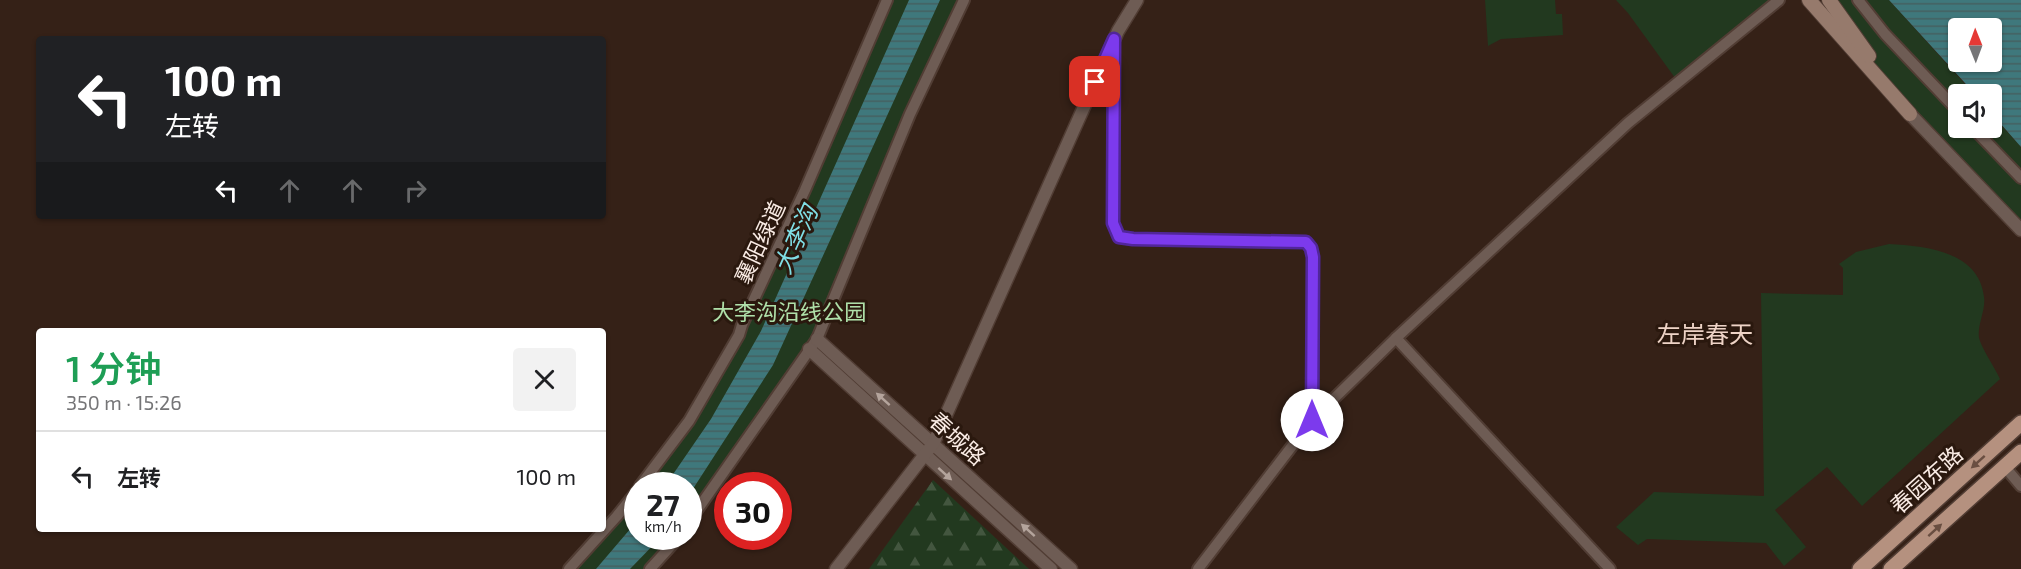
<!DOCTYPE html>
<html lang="zh">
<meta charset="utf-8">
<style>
:root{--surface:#fff;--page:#f2f2f2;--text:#202124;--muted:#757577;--line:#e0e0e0}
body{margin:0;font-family:"Exo 2","Noto Sans SC",sans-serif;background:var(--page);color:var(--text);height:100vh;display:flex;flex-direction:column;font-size:22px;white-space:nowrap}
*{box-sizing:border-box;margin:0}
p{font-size:20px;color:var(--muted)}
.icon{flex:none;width:33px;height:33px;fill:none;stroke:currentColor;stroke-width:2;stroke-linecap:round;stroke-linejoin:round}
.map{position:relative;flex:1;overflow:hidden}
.sheet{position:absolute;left:36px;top:328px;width:570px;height:204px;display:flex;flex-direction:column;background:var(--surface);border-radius:6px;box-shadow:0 2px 4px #0004}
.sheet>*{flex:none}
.banner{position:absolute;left:36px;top:36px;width:570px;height:183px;border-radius:6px;box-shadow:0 2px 4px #0004;background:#202124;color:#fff;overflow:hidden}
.needle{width:39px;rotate:359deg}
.fabs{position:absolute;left:1948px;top:18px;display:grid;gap:12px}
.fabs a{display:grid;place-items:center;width:54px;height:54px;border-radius:6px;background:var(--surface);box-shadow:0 2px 4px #0004;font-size:30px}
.speed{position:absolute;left:624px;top:472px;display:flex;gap:12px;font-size:30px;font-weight:700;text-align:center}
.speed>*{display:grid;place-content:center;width:78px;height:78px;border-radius:50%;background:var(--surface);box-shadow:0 2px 4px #0004;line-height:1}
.speed small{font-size:15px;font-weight:400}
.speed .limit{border:9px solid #d22;background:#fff;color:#111}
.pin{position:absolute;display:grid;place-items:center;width:51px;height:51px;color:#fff;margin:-26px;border-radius:12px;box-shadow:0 3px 9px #0006}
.me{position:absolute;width:66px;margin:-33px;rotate:0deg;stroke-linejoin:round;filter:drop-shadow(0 0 4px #0008)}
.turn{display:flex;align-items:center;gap:21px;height:126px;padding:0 30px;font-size:27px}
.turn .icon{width:78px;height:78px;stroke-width:2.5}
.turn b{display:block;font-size:42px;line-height:51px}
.lanes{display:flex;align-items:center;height:57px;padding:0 30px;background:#0003;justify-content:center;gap:30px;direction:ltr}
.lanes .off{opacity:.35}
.round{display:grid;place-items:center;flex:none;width:63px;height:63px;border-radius:6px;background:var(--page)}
.headline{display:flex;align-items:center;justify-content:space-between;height:102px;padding:0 30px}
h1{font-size:36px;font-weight:600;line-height:45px;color:#1e9e55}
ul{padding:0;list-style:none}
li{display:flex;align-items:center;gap:18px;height:90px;padding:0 30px;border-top:2px solid var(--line)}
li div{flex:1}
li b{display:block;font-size:22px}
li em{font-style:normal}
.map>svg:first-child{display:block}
.green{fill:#22391f}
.forest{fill:url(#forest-firs)}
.water{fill:url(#water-rules);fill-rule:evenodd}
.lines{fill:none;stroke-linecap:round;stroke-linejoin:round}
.minor-casing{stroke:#513d34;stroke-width:14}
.tertiary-casing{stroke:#513d34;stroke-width:15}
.secondary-casing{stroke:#513d34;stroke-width:16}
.primary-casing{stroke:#513d34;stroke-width:18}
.minor{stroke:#6e5c54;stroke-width:10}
.tertiary{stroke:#6e5c54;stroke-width:12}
.secondary{stroke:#967a6c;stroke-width:14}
.primary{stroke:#b5917f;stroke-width:15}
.oneway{fill:#b4a49c}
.oneway2{fill:#694e41}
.route-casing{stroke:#51269a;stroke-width:15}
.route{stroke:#7c3aed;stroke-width:10}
.labels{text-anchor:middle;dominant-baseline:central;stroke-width:6;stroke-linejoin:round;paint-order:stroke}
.street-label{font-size:22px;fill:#faece5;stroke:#2a180e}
.park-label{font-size:22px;fill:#afe0a9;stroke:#2a180e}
.water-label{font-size:24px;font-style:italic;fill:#80dee5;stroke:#2a180e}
.neighbourhood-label{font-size:24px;fill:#eed3c6;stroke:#2a180e}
</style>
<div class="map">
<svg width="2021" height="569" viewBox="0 0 2021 569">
<defs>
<pattern id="forest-firs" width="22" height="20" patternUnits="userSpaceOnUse" patternTransform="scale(1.5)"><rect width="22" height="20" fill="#22391f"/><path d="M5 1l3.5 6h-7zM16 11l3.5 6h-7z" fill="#43563f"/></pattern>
<pattern id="water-rules" width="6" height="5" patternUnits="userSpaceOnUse" patternTransform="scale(1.5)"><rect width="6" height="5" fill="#3f787c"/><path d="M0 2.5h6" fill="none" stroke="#456060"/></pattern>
</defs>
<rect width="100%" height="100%" fill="#352117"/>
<!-- green -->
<g class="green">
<polygon points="887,0 964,0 822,328 689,523 688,486 640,486 689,421 739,335"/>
<polygon points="1485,0 1555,0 1556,14 1562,14 1563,35 1501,39 1488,46"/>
<polygon points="1616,0 1770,0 1771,6 1678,82 1628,13"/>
<polygon points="1829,0 1889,0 1974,94 1959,94 1959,128 1992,128 1992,115 2021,147 2021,230 1910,114"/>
<path d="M 1889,244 C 1925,246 1979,251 1984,297 C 1986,310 1977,325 1979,338 C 1982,349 1995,368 2000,379 L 1862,506 L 1827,467 L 1775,510 L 1806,547 L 1784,566 L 1766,543 L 1647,539 L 1638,545 L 1616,527 L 1654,492 L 1764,496 L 1761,293 L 1843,295 L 1843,268 L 1839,264 L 1856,252 Z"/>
<polygon points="637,490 638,537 679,537 650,569 569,569"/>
</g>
<!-- forest -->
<polygon class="forest" points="933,480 1029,569 869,569"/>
<!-- water -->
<g class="water">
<polygon points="909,0 940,0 773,365 689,495 688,486 665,486 711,419 761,331"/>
<path d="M 1889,0 L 2021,0 L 2021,147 L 1992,114 L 1992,94 L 1975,94 ZM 1959,28 L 1992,28 L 1992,62 L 1959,62 Z"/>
<polygon points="637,521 638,537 661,537 630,569 596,569"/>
</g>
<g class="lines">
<defs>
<g id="minor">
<polyline points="1858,0 1885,34 1959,112"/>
<polyline points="1114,42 1113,223 1119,237 1133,239 1306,242 1311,248 1313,257 1312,420"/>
<polyline points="1973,128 2021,178"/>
<polyline points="1396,338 1610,569"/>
<polyline points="2005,467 2021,486"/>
<polyline points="640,486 689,421 739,335 742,325 805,190 887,0"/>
<polyline points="688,523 817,339 910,114 964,0"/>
<polyline points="569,569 617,516 638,490"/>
<polyline points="650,569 679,537"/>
<polyline points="1198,569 1312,420 1396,338 1628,123 1779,0"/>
</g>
<g id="tertiary">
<polyline points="1910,114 2021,230"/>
<polyline points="817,339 1071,569"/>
<polyline points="809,349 1051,569"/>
<polyline points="836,569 933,444 1118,31 1137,0"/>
</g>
<g id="secondary">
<polyline points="1809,0 1910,114"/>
<polyline points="1829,0 1869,56"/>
</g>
<g id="primary">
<polyline points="1860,569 2021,423"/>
<polyline points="1891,569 2021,452"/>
</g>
</defs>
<!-- minor casing -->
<use href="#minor" class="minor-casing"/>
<!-- tertiary casing -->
<use href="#tertiary" class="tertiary-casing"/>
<!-- secondary casing -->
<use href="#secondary" class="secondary-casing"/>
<!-- primary casing -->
<use href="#primary" class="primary-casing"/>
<!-- minor -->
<use href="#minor" class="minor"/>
<!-- tertiary -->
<use href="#tertiary" class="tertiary"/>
<!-- secondary -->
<use href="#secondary" class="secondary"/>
<!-- primary -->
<use href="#primary" class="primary"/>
</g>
<!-- one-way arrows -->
<defs><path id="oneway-solid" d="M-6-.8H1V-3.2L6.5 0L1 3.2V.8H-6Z" transform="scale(1.5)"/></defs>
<g class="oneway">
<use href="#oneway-solid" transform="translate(883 399) rotate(-138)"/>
<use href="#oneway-solid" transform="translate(945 474) rotate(42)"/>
<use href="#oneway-solid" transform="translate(1028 530) rotate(-138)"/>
</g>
<g class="oneway2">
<use href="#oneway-solid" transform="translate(1978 462) rotate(138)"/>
<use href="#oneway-solid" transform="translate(1935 530) rotate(-42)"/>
</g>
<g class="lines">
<defs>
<polyline id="route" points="1095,82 1114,39 1113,223 1119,237 1133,239 1306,242 1311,248 1313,257 1312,420"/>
</defs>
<!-- route casing -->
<use href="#route" class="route-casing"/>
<!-- route -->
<use href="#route" class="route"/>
</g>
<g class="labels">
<!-- street labels -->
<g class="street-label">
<text transform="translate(759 242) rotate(-65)">襄阳绿道</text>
<text transform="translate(958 438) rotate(42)">春城路</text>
<text transform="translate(1926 479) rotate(-42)">春园东路</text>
</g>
<!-- park labels -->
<g class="park-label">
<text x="789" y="311">大李沟沿线公园</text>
</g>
<!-- water labels -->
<g class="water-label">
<text transform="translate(795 239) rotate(-66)">大李沟</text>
</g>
<!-- neighbourhood labels -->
<g class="neighbourhood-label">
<text x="1705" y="333">左岸春天</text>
</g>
</g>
</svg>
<div class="fabs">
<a><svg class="needle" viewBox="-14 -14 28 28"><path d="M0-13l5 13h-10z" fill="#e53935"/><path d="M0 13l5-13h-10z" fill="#757577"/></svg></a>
<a><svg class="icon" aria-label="sound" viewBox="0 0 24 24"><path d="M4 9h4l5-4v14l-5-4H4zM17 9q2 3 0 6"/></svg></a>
</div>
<div class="speed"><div>27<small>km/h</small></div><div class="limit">30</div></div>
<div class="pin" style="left:1095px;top:82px;background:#d93025"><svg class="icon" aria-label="arrive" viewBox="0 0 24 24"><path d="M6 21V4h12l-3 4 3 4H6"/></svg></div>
<svg class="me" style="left:1312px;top:420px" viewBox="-20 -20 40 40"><circle r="19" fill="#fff"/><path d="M0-13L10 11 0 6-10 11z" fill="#7c3aed"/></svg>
<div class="banner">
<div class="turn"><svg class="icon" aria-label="left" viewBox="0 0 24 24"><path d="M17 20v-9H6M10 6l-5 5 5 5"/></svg><div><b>100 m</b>左转</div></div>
<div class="lanes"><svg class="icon" aria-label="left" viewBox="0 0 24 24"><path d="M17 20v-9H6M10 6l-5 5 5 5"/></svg><svg class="icon off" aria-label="ahead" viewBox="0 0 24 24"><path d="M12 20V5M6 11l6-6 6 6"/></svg><svg class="icon off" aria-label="ahead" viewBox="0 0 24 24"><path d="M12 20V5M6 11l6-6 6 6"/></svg><svg class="icon off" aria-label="right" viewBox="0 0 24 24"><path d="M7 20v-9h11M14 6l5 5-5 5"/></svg></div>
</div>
<section class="sheet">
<div class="headline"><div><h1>1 分钟</h1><p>350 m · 15:26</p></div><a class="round"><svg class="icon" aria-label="close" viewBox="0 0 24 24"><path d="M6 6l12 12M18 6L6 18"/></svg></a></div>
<ul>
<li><svg class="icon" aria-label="left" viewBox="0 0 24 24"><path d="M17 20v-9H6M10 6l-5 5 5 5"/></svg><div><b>左转</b></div><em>100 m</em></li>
</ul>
</section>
</div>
